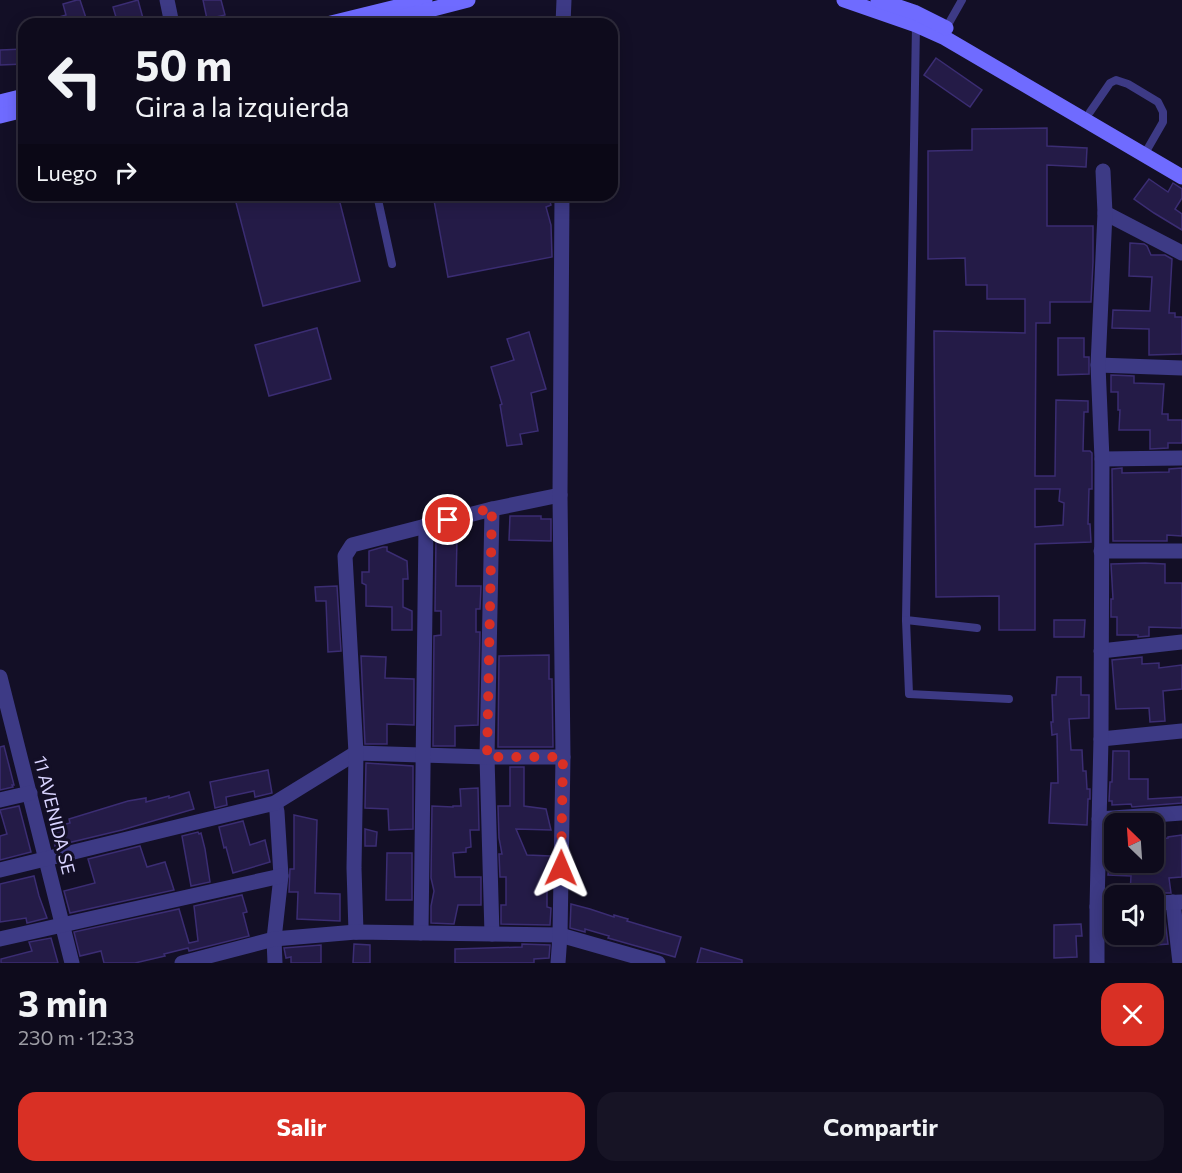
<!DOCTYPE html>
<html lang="es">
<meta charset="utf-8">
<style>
:root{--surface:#0e0b1c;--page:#171425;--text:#f1f3f6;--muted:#9b9ba3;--line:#2e2b3b;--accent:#d93025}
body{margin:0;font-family:Commissioner,sans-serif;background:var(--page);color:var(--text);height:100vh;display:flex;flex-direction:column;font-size:22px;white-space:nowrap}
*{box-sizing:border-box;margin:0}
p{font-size:20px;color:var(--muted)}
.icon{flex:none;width:33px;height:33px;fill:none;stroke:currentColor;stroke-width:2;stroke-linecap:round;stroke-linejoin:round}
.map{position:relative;height:963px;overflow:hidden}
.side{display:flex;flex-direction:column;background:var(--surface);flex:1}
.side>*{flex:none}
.guide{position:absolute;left:18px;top:18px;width:600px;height:183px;border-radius:18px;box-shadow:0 3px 15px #0003,0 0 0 2px var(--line);background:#0e0b1c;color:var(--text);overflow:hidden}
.needle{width:39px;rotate:335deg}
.tools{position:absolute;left:1104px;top:813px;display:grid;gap:12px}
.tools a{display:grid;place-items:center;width:60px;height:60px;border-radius:12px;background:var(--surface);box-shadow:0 3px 15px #0003,0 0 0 2px var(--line);font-size:30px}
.pin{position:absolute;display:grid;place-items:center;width:51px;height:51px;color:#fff;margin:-26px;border:3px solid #fff;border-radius:50%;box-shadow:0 2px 6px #0007}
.me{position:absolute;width:66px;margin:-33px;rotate:1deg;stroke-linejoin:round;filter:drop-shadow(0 0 4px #0008)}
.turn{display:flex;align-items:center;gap:21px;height:126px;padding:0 18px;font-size:27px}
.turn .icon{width:78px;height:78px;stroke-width:2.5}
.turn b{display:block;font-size:42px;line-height:51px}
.then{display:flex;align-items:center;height:57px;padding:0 18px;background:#0003;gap:12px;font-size:22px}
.round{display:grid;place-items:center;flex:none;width:63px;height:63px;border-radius:18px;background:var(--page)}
.summary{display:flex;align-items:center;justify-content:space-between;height:102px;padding:0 18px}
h1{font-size:36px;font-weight:700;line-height:45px}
.primary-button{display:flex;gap:12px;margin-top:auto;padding:12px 18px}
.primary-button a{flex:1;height:69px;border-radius:18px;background:var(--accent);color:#fff;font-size:24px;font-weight:700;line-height:69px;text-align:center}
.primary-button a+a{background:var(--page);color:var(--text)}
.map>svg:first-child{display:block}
.building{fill:#241b47;stroke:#3b2d73;stroke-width:1.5;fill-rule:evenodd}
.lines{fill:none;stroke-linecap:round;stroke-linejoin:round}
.lane{stroke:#3d3a85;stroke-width:8}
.street{stroke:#3d3a85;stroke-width:15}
.secondary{stroke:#6f6bff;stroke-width:15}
.route{stroke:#d93025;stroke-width:10;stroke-dasharray:0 18}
.labels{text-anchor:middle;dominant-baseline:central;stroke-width:6;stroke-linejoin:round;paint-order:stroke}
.street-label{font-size:18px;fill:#d9d4ff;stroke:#130f26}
</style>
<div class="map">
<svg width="1182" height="963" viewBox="0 0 1182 963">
<rect width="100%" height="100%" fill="#130f26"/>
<!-- building -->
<g class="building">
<polygon points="77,0 80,0 88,24 45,24 45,21 66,15 63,4"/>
<polygon points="138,0 144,22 137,24 118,24 113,7"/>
<polygon points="203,0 221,0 225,15 207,19"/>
<polygon points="24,49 24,64 0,65 0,50"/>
<polygon points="936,58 982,90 970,107 924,75"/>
<path d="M 1047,128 L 1047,146 L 1087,148 L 1086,167 L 1047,165 L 1047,226 L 1093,226 L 1093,262 L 1091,302 L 1050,302 L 1050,323 L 1036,323 L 1035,476 L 1055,476 L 1056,400 L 1088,401 L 1088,412 L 1084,412 L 1083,451 L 1090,451 L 1092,453 L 1092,489 L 1089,489 L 1088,524 L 1090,524 L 1091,542 L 1035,544 L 1035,630 L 999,630 L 999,596 L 936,597 L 934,331 L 1025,333 L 1025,299 L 987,299 L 987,285 L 966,285 L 965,258 L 928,259 L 928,151 L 972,150 L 972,129 ZM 1035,489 L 1060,489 L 1059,501 L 1064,503 L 1063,525 L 1035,527 Z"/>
<polygon points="1149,179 1168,192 1173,183 1182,189 1182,198 1175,209 1182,214 1182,230 1154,213 1134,199"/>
<polygon points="234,195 338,195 360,281 263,306"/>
<polygon points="433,195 548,195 551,205 546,207 551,225 552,257 448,277"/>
<polygon points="1130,243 1144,244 1147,246 1151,255 1165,255 1172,259 1169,313 1175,313 1175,317 1182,317 1182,354 1149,355 1149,329 1112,328 1113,310 1150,311 1152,277 1129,276"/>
<polygon points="317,328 331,379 269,396 255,345"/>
<polygon points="529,332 546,389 531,393 538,431 520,434 522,444 507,446 500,405 502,404 491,367 514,360 507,339"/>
<polygon points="1058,338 1084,338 1084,357 1089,357 1089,374 1058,375"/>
<polygon points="1111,375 1134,376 1134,383 1164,384 1162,414 1168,414 1168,420 1182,420 1182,443 1168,443 1168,448 1150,449 1150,430 1119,430 1120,410 1118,410 1118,392 1111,392"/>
<polygon points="1122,468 1122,473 1169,472 1169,469 1182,468 1182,536 1167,535 1167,541 1113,541 1112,469"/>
<polygon points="510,516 541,516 541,519 551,519 551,541 509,540"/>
<polygon points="457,537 456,586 481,586 480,609 476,609 476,632 480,632 478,725 455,726 455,746 433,746 434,636 441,635 441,611 435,611 436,538"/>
<polygon points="383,547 387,547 387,551 407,561 408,579 403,579 403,607 412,611 412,630 392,630 392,607 366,606 366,585 362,583 362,572 369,572 369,551"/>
<polygon points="1145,563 1165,564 1165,583 1182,583 1182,628 1149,627 1149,636 1138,637 1138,635 1117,635 1117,617 1111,617 1111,599 1113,599 1111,564"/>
<polygon points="337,586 341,651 328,652 326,601 316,601 315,587"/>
<polygon points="1054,620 1085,620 1084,637 1054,637"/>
<polygon points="549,655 549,679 552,679 553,747 498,747 499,656"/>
<polygon points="361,656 386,657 385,678 414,679 414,725 387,724 387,744 365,744"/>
<polygon points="1142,657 1142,664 1159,663 1159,668 1182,665 1182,689 1163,691 1165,721 1150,722 1149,708 1116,709 1112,660"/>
<polygon points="1057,677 1081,677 1081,695 1089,695 1089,718 1069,719 1071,750 1082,750 1083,771 1086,771 1087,789 1090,789 1090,799 1088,799 1087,825 1049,823 1051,783 1058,783 1057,734 1052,735 1051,722 1053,722 1052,695 1056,695"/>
<polygon points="4,746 14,785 12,785 13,787 0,790 0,747"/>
<polygon points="1113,751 1129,751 1129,779 1148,779 1148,799 1182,797 1182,803 1132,807 1131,804 1112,805 1112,801 1109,801 1110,782 1112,782"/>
<polygon points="366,763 413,766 413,829 389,830 388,809 365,808"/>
<polygon points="510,767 524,767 524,806 546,809 551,830 516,829 527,855 551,856 550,879 547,879 547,907 551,908 550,925 501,924 501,905 506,905 506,877 500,877 499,854 502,854 499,838 498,806 510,806"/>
<polygon points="268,770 272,793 255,797 254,791 226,797 227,805 215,808 210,782"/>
<polygon points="478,788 479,830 470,830 471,847 466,848 466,852 453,853 455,877 481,877 481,905 458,905 454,924 431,923 431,906 434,891 431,878 432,806 453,807 453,806 461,806 460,789"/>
<polygon points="189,792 194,809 122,830 55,846 51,828 70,823 69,819 128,801 146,798 146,802 169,796 169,798"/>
<polygon points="19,806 31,852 0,860 0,836 7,834 0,810"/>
<polygon points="294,815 317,820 315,893 340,894 340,921 297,919 298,892 289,892 290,869 294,869"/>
<polygon points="243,821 250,845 265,840 270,862 233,873 226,847 224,848 219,827"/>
<polygon points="365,829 377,832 376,846 365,846"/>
<polygon points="198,832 199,834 201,833 205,849 210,882 191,886 182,836"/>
<polygon points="1182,835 1182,877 1169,878 1171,893 1130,893 1131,876 1108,875 1109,865 1131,865 1131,864 1154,865 1154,839 1168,838 1168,837"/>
<polygon points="140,846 147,867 165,862 174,890 70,913 64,891 95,883 88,859"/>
<polygon points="387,853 412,853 412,900 386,900"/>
<polygon points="34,876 39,896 47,918 27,923 26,918 0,922 0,884"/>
<polygon points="242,895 247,912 243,913 249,936 189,951 188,948 164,954 165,956 135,963 104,963 101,951 80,956 74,932 179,909 189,943 198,941 194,906"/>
<polygon points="571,904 590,909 614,917 614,915 628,919 627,921 681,937 675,957 608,938 609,936 585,929 585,932 570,928"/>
<polygon points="1165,919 1168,944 1143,946 1142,934 1154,934 1154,920"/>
<polygon points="1081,924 1082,936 1076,936 1077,957 1054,958 1054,925"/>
<polygon points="51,938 58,963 1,963 1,959 32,951 29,942"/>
<polygon points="354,944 370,945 370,963 353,963"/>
<polygon points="522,944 550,945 549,958 534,959 534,963 455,963 455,949 522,947"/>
<polygon points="321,945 321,963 291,963 291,957 286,958 284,948"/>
<polygon points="701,948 742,960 742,963 697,963"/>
</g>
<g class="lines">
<!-- lane -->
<g class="lane">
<polyline points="916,25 906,620 977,628"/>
<polyline points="945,30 962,0"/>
<polyline points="1090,112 1110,83 1116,80 1128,84 1158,102 1163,112 1163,122 1144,155"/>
<polyline points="377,195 392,264"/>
<polyline points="906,620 909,694 1009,699"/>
</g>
<!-- street -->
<g class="street">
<polyline points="167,0 172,24"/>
<polyline points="563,24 564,0"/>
<polyline points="1105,213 1182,253"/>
<polyline points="1098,365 1182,368"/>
<polyline points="1102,459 1182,458"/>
<polyline points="492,509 487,757 492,934"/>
<polyline points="1101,551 1182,551"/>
<polyline points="1101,651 1182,642"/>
<polyline points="0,677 72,963"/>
<polyline points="1101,739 1182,731"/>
<polyline points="0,800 30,793"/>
<polyline points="275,803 277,812 281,876 274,939 275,963"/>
<polyline points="1099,819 1182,813"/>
<polyline points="0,870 275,803 356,753 487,757 563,757"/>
<polyline points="1173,902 1180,963"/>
<polyline points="1154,903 1182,902"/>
<polyline points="1097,907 1114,906"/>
<polyline points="356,932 354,868 356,753 345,556 352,545 492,509 560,495"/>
<polyline points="421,933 426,525"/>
<polyline points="0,939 281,876"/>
<polyline points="182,963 274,939 356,932 560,935 658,963"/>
<polyline points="558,963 560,935 563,757 560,495 562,195"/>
<polyline points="1097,963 1097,907 1101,739 1102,459 1098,365 1105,213 1103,171"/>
</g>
<!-- secondary -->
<g class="secondary">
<polyline points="844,0 916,25 945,38 1182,177"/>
<polyline points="878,0 914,12 946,28"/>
<polyline points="327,24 425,0"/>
<polyline points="375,24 468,0"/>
<polyline points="0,102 24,96"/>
<polyline points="0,116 24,110"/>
</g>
</g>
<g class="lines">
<!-- route -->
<polyline class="route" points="448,520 492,508 487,757 563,757 561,868"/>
</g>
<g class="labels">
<!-- street labels -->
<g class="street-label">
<text transform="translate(55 815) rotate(76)">11 AVENIDA SE</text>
</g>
</g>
</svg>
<div class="tools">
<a><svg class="needle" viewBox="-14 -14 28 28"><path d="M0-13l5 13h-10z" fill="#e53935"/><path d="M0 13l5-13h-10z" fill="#9b9ba3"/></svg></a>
<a><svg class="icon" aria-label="sound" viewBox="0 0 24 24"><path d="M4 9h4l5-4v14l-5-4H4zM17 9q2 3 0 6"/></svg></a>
</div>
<div class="pin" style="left:448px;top:520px;background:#d93025"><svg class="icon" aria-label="arrive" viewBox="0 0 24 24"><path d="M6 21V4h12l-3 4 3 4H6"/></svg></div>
<svg class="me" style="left:561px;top:868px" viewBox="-20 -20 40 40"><path d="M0-17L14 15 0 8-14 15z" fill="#d93025" stroke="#fff" stroke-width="4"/></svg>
<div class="guide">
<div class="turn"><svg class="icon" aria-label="left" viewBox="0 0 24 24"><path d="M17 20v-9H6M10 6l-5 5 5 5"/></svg><div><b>50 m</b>Gira a la izquierda</div></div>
<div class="then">Luego<svg class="icon" aria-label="right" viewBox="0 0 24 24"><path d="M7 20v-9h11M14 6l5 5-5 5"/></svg></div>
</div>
</div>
<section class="side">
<div class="summary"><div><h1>3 min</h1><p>230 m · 12:33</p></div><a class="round" style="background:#d93025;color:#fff"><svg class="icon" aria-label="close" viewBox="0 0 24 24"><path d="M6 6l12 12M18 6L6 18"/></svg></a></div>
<div class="primary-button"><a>Salir</a><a>Compartir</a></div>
</section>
